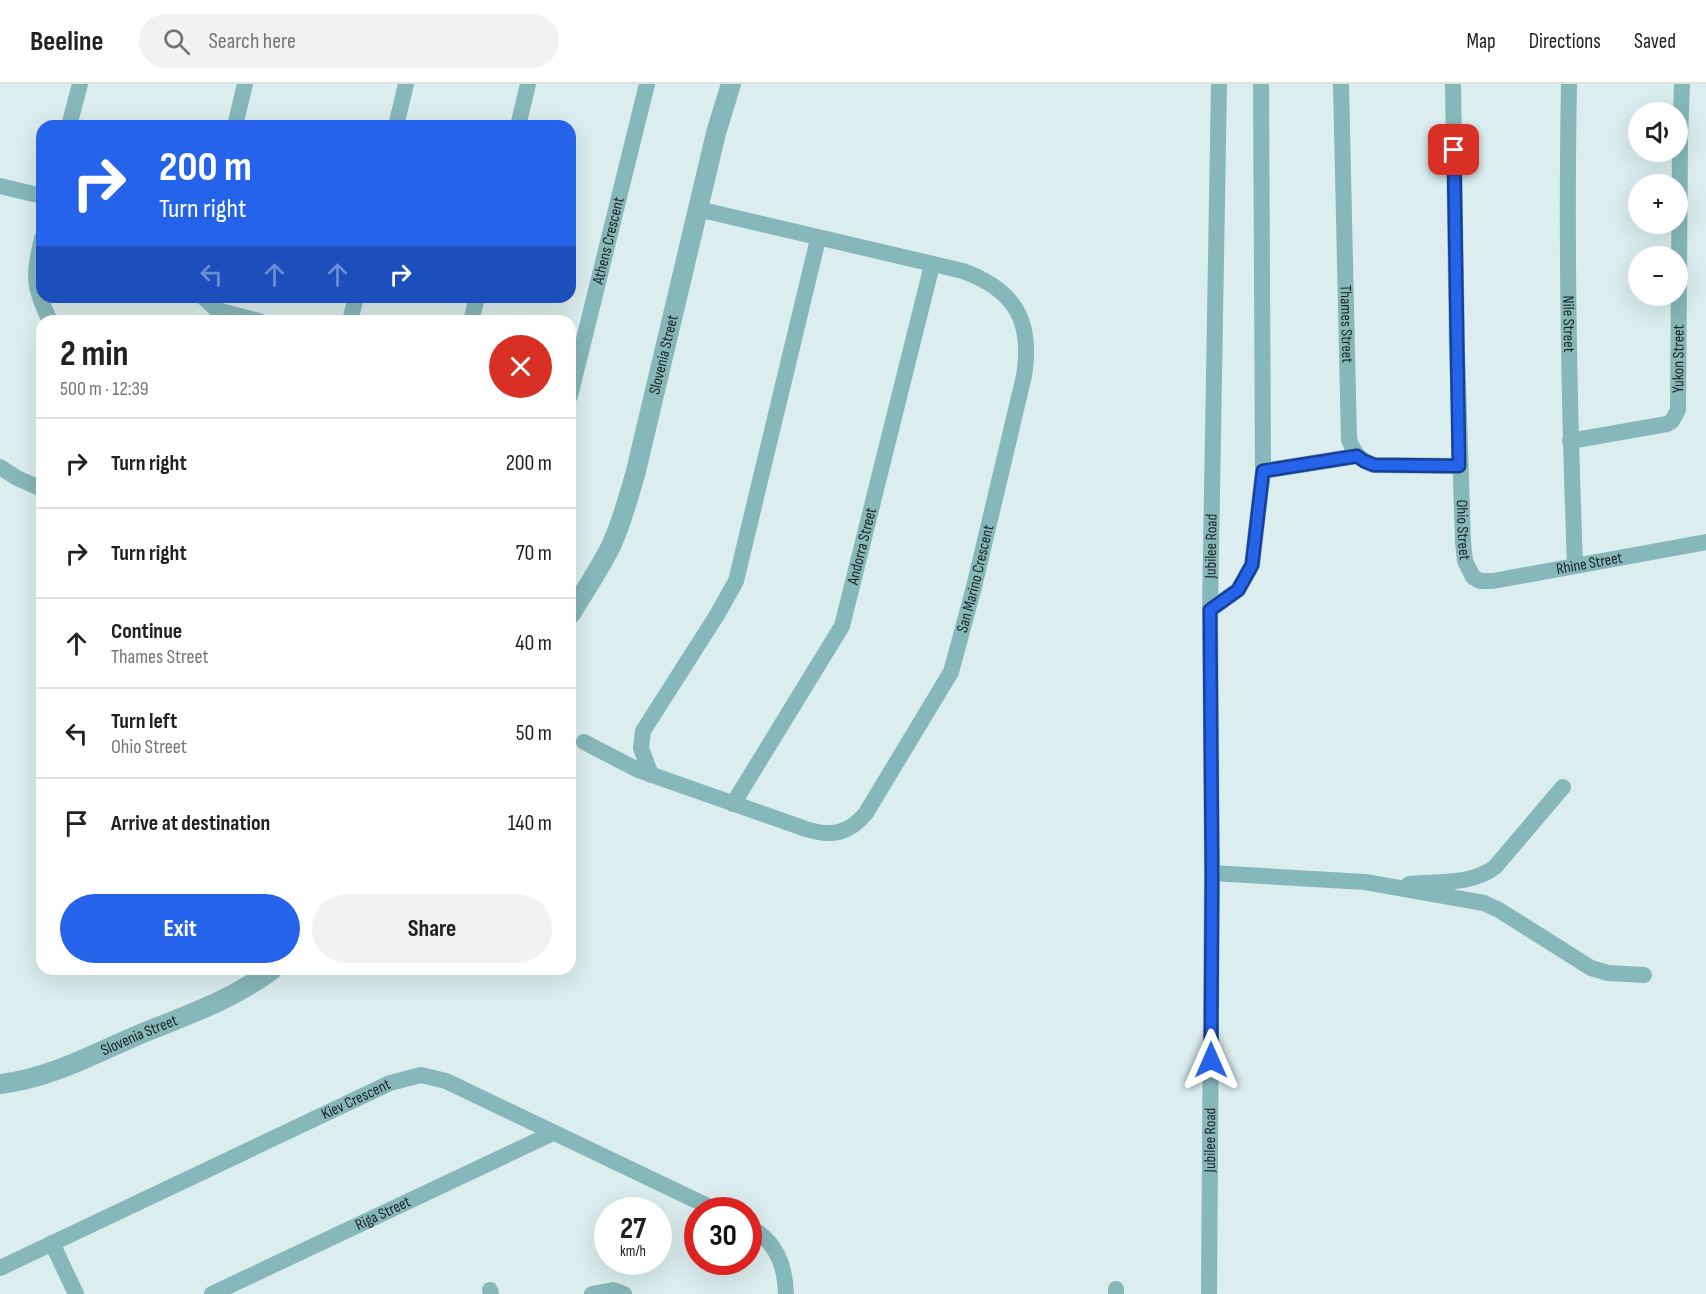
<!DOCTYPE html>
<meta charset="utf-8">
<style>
:root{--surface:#fff;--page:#f2f2f2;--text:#202124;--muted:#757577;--line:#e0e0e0;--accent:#2563eb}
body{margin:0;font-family:"Sofia Sans Condensed",sans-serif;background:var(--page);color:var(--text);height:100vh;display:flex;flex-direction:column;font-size:22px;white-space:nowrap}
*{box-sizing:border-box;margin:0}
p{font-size:20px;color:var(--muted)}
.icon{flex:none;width:33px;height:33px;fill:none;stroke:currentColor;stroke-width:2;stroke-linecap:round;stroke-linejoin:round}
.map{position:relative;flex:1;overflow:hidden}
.sheet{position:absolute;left:36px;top:231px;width:540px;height:660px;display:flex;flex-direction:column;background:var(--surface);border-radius:18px;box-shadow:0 6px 24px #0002}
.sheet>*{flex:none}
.banner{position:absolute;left:36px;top:36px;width:540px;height:183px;border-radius:18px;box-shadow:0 6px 24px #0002;background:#2563eb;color:#fff;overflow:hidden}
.tools{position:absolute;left:1628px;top:18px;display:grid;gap:12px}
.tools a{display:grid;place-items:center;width:60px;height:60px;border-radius:50%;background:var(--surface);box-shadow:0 6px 24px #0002;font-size:30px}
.speed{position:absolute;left:594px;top:1113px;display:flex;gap:12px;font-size:30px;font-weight:700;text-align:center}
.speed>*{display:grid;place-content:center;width:78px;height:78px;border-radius:50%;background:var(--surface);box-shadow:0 6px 24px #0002;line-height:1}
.speed small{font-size:15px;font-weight:400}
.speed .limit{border:9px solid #d22;background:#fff;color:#111}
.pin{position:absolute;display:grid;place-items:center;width:51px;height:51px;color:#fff;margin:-26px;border-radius:12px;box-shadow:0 3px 9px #0006}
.me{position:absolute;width:66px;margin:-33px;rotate:0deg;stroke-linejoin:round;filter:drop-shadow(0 0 4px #0008)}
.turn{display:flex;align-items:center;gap:21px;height:126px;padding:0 24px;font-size:27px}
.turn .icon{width:78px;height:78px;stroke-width:2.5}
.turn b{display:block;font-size:42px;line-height:51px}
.lanes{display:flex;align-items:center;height:57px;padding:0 24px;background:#0003;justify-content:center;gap:30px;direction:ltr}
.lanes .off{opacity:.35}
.round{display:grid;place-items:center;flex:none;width:63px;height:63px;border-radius:32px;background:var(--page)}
.headline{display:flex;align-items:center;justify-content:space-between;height:102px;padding:0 24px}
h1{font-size:36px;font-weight:700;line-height:45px}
.button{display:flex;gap:12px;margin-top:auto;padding:12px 24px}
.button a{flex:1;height:69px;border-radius:36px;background:var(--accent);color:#fff;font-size:24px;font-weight:700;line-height:69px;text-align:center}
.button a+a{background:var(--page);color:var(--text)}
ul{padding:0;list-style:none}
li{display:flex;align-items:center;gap:18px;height:90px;padding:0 24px;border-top:2px solid var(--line)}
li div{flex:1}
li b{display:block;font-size:22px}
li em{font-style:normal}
header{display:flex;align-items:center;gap:36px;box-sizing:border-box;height:84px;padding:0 30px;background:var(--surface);border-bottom:2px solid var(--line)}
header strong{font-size:28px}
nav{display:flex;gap:33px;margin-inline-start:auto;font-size:21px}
.search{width:420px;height:54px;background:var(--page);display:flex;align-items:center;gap:15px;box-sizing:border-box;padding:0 21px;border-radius:33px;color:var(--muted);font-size:22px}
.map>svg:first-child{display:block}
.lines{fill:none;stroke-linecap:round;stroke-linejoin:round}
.minor{stroke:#86b7b9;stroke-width:16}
.tertiary{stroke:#86b7b9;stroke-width:20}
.route-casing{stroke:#184099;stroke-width:15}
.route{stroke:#2563eb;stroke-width:10}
.labels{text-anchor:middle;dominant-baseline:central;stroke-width:5;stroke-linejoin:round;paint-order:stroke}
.street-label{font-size:16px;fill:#1d2424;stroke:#e9fbfb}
</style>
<header>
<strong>Beeline</strong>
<div class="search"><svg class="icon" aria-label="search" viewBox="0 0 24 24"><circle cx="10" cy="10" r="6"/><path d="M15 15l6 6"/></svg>Search here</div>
<nav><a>Map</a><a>Directions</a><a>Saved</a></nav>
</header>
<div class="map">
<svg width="1706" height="1210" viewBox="0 0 1706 1210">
<rect width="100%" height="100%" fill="#dbedee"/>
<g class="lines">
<!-- minor -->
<g class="minor">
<path id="s1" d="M 1341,0 L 1349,356 C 1355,371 1360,376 1374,381 L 1459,382"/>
<path id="s2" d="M 1453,0 L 1457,266 L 1463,458 L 1465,477 L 1473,493 L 1480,497 L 1493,497 L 1706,458"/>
<path id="s3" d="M 1569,0 C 1566,160 1569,321 1575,481"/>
<polyline points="69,42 80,0"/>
<polyline points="235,42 245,0"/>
<polyline points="396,42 406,0"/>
<polyline points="518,42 528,0"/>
<polyline points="0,102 42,112"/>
<path d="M 42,154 C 33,191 33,202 50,237"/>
<polyline points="203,213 217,226 259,237"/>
<polyline points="350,237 356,213"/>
<polyline points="471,237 477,213"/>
<path id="s4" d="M 570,312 L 647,0"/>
<path id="s5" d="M 1570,357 L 1667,340 L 1672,337 L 1678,326 L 1680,55 L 1682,0"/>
<polyline points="0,383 17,394 42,405"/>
<polyline points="1263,387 1357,372"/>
<polyline points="1210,526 1238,506 1252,481 1263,387 1261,0"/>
<path id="s6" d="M 584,658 L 638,686 L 806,745 C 831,753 849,750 866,729 L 951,588 L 974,503 L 1024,292 C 1033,237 1015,206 963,187 L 698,125"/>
<polyline points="651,691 641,664 643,647 717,531 736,497 818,155"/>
<path id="s7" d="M 733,720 L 842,542 L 932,181"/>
<polyline points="1212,789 1365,798 1484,819 1499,826 1591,884 1608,889 1644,891"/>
<path d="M 1409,800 C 1437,797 1472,801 1495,783 L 1563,703"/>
<path d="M 748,1142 C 776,1157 785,1180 786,1210"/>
<polyline points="52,1159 76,1210"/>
<path id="s8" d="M 0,1184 L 390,999 L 421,991 L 446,997 L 716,1126"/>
<polyline points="490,1206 491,1210"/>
<path id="s9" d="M 212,1210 L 553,1049"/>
<polyline points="592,1210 613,1206 624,1210"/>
<polyline points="1116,1210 1116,1205"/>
<path id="s10" d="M 1209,1210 L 1212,789 L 1210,526 L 1219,0"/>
</g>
<!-- tertiary -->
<g class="tertiary">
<path id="s11" d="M 570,531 C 584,508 599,486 611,462 C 622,438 629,412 636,387 L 716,49 L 731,0"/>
<path id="s12" d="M 0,1000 C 48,995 94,970 138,951 C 184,932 233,916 273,885"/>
</g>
</g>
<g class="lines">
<defs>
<polyline id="route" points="1211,976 1212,789 1210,526 1238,506 1252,481 1263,387 1357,372 1364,377 1374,381 1459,382 1454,66"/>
</defs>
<!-- route casing -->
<use href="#route" class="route-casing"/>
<!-- route -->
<use href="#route" class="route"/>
</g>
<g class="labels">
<!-- street labels -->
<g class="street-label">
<text stroke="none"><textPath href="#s4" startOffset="160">Athens Crescent</textPath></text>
<text stroke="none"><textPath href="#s1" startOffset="240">Thames Street</textPath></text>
<text stroke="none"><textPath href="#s3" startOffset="240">Nile Street</textPath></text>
<text stroke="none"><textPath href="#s11" startOffset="279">Slovenia Street</textPath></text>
<text stroke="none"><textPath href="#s5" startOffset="168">Yukon Street</textPath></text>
<text stroke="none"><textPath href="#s2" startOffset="446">Ohio Street</textPath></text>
<text stroke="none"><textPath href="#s10" startOffset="748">Jubilee Road</textPath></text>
<text stroke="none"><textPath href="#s7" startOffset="291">Andorra Street</textPath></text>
<text stroke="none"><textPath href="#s2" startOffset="614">Rhine Street</textPath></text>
<text stroke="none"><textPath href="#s6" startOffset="567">San Marino Crescent</textPath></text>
<text stroke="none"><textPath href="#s12" startOffset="148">Slovenia Street</textPath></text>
<text stroke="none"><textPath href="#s8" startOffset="394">Kiev Crescent</textPath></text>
<text stroke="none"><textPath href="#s10" startOffset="154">Jubilee Road</textPath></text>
<text stroke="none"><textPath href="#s9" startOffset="189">Riga Street</textPath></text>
</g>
</g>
</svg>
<div class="tools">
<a><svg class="icon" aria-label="sound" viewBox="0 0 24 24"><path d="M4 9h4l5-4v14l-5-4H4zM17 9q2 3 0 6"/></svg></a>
<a>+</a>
<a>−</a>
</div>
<div class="speed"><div>27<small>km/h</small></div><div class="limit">30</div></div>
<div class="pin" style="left:1454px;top:66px;background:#d93025"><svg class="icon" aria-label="arrive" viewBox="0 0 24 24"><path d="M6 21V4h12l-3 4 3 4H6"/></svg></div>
<svg class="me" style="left:1211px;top:976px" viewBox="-20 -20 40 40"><path d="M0-17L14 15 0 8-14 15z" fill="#2563eb" stroke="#fff" stroke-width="4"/></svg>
<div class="banner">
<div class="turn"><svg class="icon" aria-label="right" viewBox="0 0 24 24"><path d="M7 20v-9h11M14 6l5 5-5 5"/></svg><div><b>200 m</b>Turn right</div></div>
<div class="lanes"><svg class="icon off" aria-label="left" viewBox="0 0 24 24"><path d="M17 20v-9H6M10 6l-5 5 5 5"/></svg><svg class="icon off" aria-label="ahead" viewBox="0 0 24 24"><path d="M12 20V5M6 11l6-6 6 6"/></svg><svg class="icon off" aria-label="ahead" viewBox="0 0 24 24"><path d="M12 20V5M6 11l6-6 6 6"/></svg><svg class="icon" aria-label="right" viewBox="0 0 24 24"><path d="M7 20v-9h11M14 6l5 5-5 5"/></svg></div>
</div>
<section class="sheet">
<div class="headline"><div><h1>2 min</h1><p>500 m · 12:39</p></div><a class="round" style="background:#d93025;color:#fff"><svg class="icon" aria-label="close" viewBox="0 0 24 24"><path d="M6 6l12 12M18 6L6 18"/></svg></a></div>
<ul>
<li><svg class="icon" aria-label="right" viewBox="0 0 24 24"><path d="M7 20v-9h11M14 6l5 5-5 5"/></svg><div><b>Turn right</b></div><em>200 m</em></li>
<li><svg class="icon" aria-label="right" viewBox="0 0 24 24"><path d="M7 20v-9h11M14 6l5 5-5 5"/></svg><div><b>Turn right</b></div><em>70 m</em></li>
<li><svg class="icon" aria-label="ahead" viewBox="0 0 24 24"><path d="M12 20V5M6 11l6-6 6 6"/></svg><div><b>Continue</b><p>Thames Street</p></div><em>40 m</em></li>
<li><svg class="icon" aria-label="left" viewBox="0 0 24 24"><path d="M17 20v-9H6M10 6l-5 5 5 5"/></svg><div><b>Turn left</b><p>Ohio Street</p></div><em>50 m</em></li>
<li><svg class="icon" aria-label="arrive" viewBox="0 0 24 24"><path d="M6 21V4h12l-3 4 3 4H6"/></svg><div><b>Arrive at destination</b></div><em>140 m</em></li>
</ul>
<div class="button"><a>Exit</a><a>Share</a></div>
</section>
</div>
